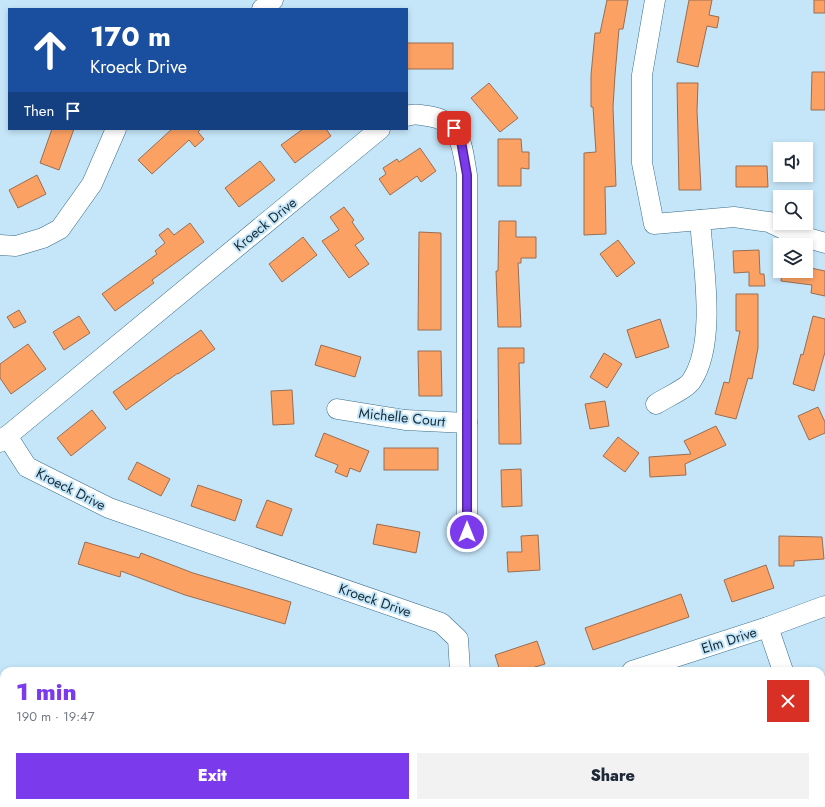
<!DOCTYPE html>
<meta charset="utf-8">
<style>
:root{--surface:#fff;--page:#f2f2f3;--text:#1f2937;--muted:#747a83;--accent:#7c3aed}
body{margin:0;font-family:Jost,sans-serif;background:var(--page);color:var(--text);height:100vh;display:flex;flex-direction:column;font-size:15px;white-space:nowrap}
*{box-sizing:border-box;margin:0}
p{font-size:13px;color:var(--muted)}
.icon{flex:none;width:22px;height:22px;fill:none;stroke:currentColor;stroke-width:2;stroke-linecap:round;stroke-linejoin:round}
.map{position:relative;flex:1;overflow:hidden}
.drawer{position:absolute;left:0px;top:667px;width:825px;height:140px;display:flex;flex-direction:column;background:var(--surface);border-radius:12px 12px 0 0;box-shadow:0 2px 6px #0003}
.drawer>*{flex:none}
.top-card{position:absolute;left:8px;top:8px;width:400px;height:122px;border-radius:0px;box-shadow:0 2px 6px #0003;background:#1a4fa0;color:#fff;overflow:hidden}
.tools{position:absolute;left:773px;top:142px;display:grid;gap:8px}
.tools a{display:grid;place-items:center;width:40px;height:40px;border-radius:0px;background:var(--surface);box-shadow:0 2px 6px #0003;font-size:20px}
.pin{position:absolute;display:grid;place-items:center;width:34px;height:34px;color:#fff;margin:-17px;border-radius:8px;box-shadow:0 2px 6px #0006}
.me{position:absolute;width:44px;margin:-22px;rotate:0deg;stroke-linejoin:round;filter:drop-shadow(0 0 3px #0008)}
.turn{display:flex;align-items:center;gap:14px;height:84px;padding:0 16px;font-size:18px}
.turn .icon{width:52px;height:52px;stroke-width:2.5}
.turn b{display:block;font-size:28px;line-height:34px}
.then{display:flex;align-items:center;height:38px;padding:0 16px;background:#0003;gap:8px;font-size:15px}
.round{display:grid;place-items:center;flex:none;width:42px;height:42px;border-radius:0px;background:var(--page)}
.headline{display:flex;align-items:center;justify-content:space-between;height:68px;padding:0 16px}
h1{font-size:24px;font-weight:800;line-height:30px;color:var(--accent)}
.button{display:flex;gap:8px;margin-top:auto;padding:8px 16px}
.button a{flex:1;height:46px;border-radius:0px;background:var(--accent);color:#fff;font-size:16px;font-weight:800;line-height:46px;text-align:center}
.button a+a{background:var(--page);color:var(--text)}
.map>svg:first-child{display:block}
.building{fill:#fca164;stroke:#9a6d51}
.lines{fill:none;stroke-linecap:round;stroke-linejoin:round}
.minor-casing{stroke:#386c88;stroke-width:21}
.minor{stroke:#fff;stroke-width:20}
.route-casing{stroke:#51269a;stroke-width:10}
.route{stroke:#7c3aed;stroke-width:7}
.labels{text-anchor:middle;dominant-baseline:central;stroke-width:4;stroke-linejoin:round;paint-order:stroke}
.street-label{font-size:14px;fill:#152b37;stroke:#c5e6f9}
</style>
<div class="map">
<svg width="825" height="807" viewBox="0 0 825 807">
<rect width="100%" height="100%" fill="#c5e6f9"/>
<!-- building -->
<g class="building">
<polygon points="607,0 628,0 623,29 619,29 615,75 613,107 616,186 605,187 606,234 584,235 584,153 596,152 593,107 591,107 591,75 595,33 600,33"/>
<polygon points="689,0 712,0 709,15 719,17 717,28 707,26 698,67 677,62"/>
<rect x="814" y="0" width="11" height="13"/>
<rect x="407" y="43" width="46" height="26"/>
<polygon points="812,72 825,72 825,110 811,110"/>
<polygon points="489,83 518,118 500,132 471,98"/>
<polygon points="677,83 698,83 697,111 701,190 679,190"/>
<polygon points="52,129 74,129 59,170 40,163"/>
<polygon points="172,129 201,129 198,132 204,139 195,147 189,140 152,174 138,160"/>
<polygon points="303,129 326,129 331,136 295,163 281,145"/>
<polygon points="498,139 521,139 522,152 529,152 529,169 521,168 521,186 498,186"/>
<polygon points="420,148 436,171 421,182 417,176 390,195 379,179 386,174 383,168 397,159 399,162"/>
<polygon points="260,161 275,180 239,207 225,188"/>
<polygon points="736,166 767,166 768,187 736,187"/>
<polygon points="37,175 46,194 18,208 9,190"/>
<polygon points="344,207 354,220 352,222 364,239 355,245 369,264 349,278 322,241 339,230 330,217"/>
<polygon points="499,221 516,221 516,237 536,237 536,258 521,258 521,263 518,263 521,327 498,327 496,271 498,271"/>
<polygon points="190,223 204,242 152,280 154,283 115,311 102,294 157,254 155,251 165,243 159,235 168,228 174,235"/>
<polygon points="419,232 441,233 441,330 418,330"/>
<polygon points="303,237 317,255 282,282 269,264"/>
<polygon points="618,240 635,263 617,277 600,254"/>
<polygon points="759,250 760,274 764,274 765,286 749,286 749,272 734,273 733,251"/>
<polygon points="806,267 825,271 825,296 811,293 812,285 781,281 782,271 806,271"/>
<polygon points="736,294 758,294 758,348 752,379 748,378 736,419 715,414 724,382 729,383 740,331 736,331"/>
<polygon points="19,310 26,322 14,328 7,317"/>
<polygon points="79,316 90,333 64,350 53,332"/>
<polygon points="813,316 825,319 825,352 814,391 793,384 801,354 803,355"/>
<polygon points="660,319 669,347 636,358 627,330"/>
<polygon points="201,330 215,349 178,374 178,373 126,410 113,392"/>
<polygon points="28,344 46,369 11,394 0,378 0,364"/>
<polygon points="321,345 361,357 355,377 315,365"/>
<polygon points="498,348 524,348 524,363 519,363 521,444 499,444"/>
<polygon points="418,351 441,351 442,396 419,396"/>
<polygon points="604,353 622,364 607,388 590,377"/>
<polygon points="292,390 294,424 273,425 271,391"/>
<polygon points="605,401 609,426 590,429 585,404"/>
<polygon points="818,407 825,422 825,433 809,440 798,416"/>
<polygon points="92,410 106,428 71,456 57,438"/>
<polygon points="716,426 726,445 685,464 686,475 650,477 649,457 691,454 684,441"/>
<polygon points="324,433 369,451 360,472 350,468 347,477 335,472 338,465 315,456"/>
<polygon points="618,437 639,453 625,472 603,456"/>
<rect x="384" y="448" width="54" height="22"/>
<polygon points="137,462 170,479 161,496 128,479"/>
<polygon points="521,469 522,506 502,507 501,470"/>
<polygon points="198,485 242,500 235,521 191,506"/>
<polygon points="267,500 292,509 282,536 256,527"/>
<polygon points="377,524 420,532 416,553 373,544"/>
<polygon points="538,535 540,570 508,572 507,552 522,552 521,536"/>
<polygon points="779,536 822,537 824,559 794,561 794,566 779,566"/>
<polygon points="85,542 139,558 141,553 193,573 291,602 285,624 185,595 121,571 120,577 78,564"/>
<polygon points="766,565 774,588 732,602 724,580"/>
<polygon points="681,594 689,617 593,650 585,628"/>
<polygon points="537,641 545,664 522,671 500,671 495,655"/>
</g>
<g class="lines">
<defs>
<g id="minor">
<polyline points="655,0 642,75 642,163 654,224 734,217 769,222 794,234 825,243"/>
<polyline points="262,9 273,0"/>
<path d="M 407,116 C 415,113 420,115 428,116 C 462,121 462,147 467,175 L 467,532"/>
<polyline points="0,245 16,246 43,238 60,229 92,184 116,129"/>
<path d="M 656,404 C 665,398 688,388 692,380 C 717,342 703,264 700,220"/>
<polyline points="337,409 405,420 467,423"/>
<polyline points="7,436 27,467 109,508 441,623 458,639 460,671"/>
<polyline points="0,442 380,129"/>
<polyline points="768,627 783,671"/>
<polyline points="632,671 768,627 825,606"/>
<polyline points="821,783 825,795"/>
<polyline points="0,787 4,799"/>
<polyline points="103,803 104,807"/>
<polyline points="497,803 498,807"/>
<polyline points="203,807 218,803"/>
<polyline points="461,807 461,803"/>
</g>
</defs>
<!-- minor casing -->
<use href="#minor" class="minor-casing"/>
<!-- minor -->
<use href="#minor" class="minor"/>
</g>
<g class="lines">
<defs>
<polyline id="route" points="454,128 461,141 467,175 467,532"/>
</defs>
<!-- route casing -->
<use href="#route" class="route-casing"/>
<!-- route -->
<use href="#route" class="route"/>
</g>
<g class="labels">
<!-- street labels -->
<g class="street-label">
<text transform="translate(265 224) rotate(-39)">Kroeck Drive</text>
<text transform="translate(402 417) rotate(6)">Michelle Court</text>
<text transform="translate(71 489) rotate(27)">Kroeck Drive</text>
<text transform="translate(375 600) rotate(19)">Kroeck Drive</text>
<text transform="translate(729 640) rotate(-18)">Elm Drive</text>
</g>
</g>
</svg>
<div class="tools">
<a><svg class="icon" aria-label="sound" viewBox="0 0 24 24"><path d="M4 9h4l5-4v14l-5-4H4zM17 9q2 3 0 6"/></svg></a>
<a><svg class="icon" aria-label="search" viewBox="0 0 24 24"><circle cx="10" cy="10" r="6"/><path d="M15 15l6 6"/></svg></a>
<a><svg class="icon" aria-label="layers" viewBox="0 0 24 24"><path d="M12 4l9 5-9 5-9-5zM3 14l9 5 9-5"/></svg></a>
</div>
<div class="pin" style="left:454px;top:128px;background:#d93025"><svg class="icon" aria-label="arrive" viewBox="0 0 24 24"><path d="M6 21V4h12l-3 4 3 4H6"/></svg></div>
<svg class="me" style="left:467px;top:532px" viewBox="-20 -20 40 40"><circle r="17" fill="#7c3aed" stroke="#fff" stroke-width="3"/><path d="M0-11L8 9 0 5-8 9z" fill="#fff"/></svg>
<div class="top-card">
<div class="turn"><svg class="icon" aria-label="ahead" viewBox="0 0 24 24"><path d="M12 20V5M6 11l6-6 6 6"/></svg><div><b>170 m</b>Kroeck Drive</div></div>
<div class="then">Then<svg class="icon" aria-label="arrive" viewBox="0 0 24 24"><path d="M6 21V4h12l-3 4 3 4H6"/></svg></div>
</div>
<section class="drawer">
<div class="headline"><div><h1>1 min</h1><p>190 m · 19:47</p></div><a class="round" style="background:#d93025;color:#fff"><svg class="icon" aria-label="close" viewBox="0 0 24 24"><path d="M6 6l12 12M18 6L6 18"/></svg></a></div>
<div class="button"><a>Exit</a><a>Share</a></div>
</section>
</div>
